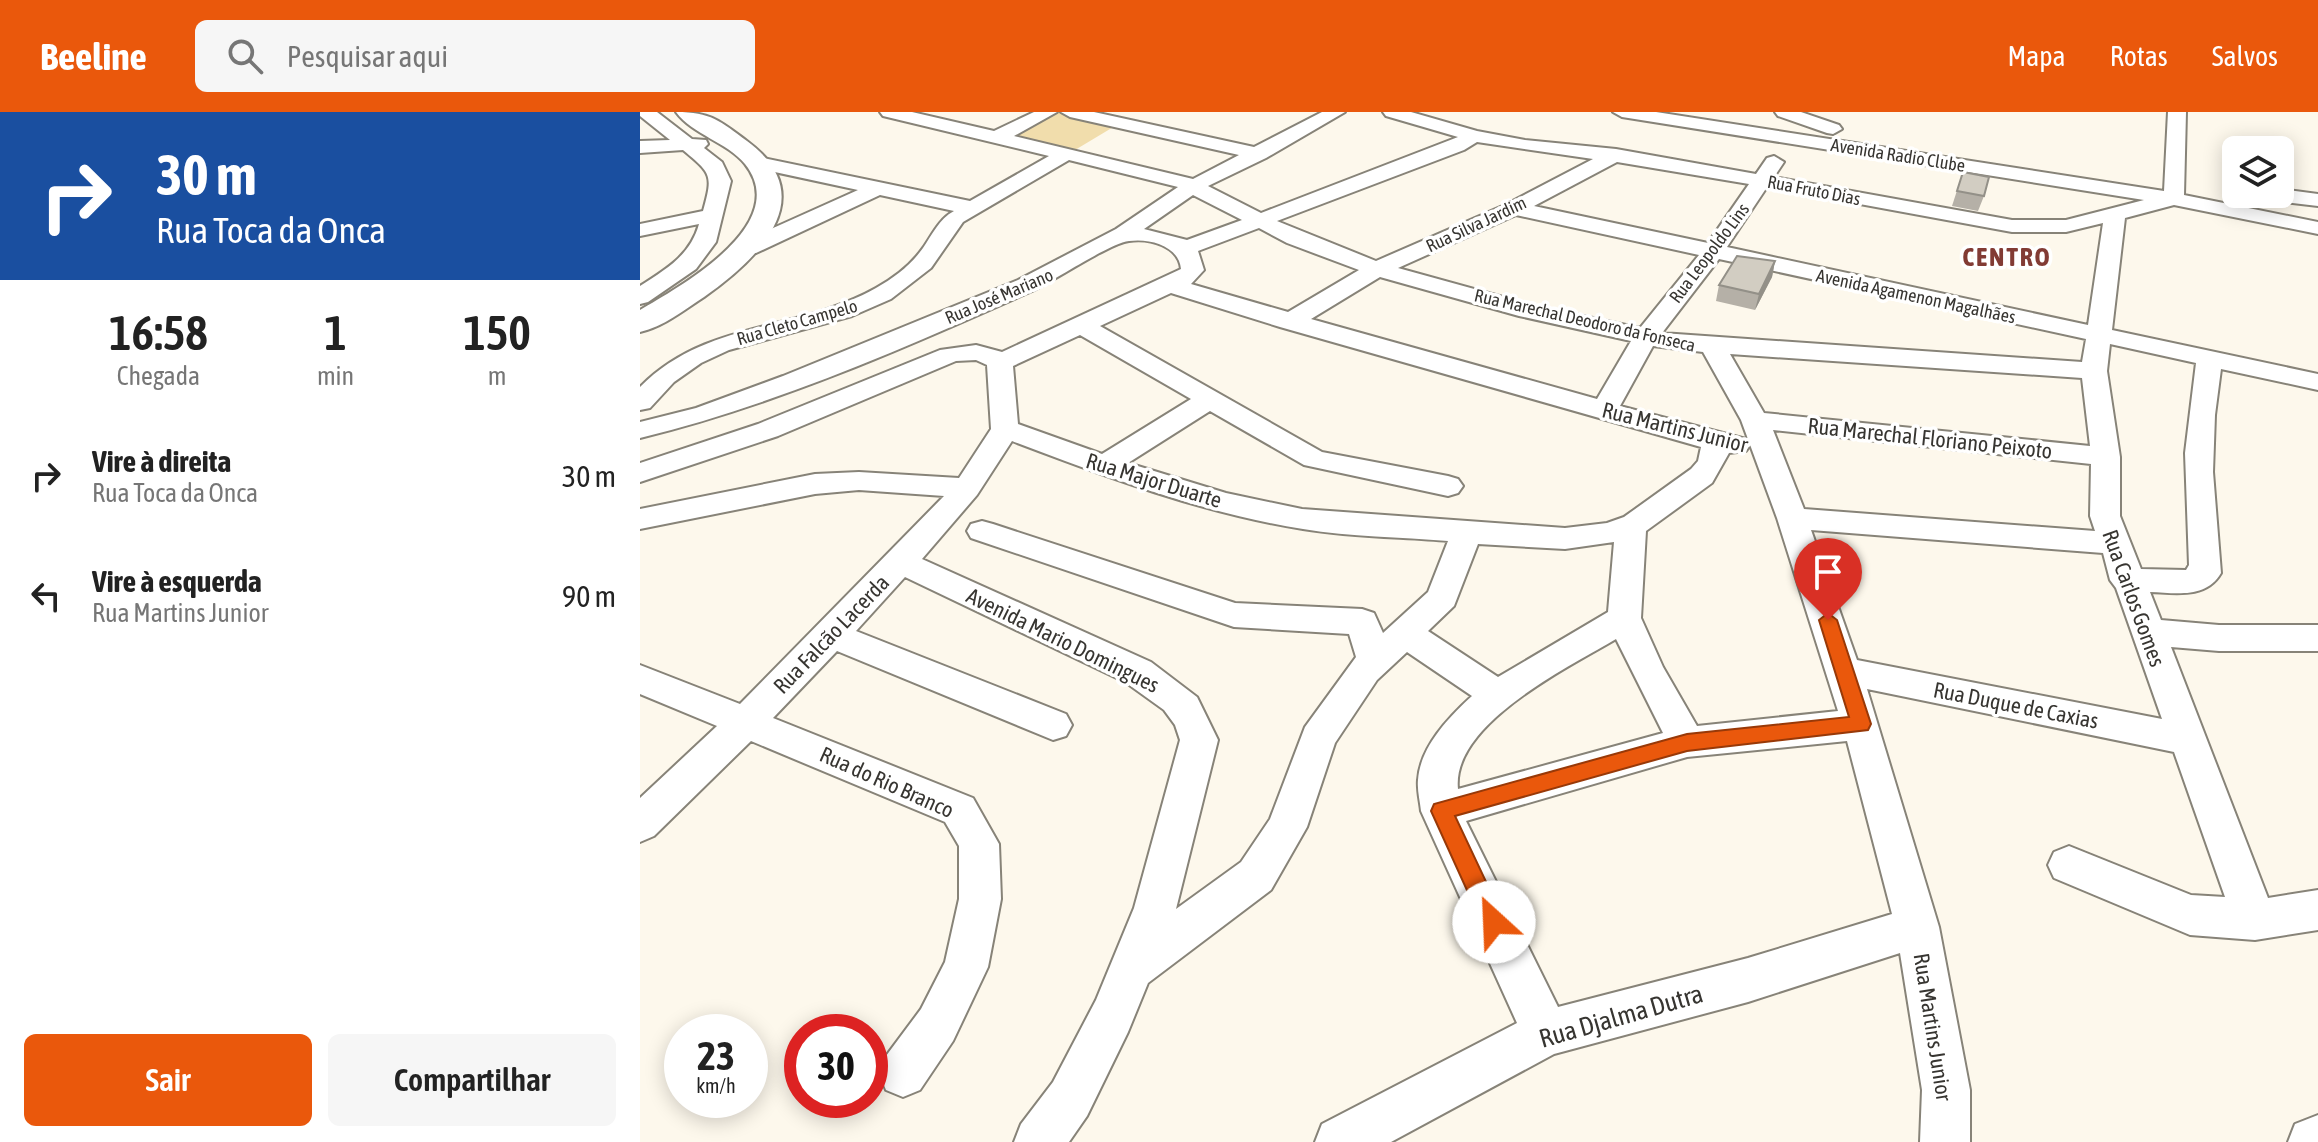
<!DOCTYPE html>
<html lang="pt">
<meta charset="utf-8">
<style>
:root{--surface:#fff;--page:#f6f6f6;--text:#222;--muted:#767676;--accent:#ea580c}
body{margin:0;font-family:"Asap Condensed",sans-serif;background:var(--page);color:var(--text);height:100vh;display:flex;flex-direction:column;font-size:30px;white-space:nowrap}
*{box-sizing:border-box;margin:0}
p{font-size:26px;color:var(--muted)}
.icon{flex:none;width:44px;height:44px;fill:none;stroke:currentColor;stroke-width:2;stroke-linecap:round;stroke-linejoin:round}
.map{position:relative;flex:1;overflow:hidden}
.drawer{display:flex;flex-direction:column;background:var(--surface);width:640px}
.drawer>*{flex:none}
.top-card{background:#1a4fa0;color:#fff;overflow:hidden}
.fabs{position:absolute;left:1582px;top:24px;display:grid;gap:16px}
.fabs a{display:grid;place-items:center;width:72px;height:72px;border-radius:12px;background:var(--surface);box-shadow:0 4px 20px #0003;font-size:40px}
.speed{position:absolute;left:24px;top:902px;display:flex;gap:16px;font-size:40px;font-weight:700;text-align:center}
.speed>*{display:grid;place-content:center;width:104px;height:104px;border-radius:50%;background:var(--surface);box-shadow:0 4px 20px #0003;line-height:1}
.speed small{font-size:20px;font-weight:400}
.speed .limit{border:12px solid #d22;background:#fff;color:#111}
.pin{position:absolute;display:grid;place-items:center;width:68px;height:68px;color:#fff;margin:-82px -34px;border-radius:50% 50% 50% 0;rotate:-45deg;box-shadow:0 0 8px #0007}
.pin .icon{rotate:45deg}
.me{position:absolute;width:88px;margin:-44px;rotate:335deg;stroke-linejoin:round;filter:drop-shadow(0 0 6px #0008)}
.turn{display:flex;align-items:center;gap:28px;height:168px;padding:0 24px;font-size:36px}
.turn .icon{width:104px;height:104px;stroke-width:2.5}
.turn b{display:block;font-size:56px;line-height:68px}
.eta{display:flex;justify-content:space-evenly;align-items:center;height:136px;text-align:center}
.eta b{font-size:48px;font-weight:600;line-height:56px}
.primary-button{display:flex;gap:16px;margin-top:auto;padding:16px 24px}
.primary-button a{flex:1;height:92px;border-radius:12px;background:var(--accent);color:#fff;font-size:32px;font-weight:600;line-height:92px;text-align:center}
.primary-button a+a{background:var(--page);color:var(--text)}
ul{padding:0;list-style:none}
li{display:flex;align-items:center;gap:24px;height:120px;padding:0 24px}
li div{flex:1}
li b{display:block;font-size:30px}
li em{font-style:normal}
header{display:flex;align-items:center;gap:48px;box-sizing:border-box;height:112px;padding:0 40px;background:var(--accent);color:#fff}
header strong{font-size:38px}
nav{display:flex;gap:44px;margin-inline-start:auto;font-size:28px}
.search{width:560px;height:72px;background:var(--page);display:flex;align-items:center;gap:20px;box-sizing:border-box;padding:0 28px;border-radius:12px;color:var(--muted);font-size:30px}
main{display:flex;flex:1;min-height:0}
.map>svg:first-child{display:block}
.green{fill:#f1ddac}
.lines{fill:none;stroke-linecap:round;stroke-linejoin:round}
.minor-casing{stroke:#878378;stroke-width:4}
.major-casing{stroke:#878378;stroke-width:4}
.minor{fill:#fff;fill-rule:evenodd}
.major{fill:#fff;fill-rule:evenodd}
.wall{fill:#b5b0a7}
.shaded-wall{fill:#939088}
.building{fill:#d2cdc2;stroke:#939088;stroke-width:2}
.route{fill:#ea580c;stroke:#983908;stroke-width:2}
.labels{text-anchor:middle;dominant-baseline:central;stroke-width:7;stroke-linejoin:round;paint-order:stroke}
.far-street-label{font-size:18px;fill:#373531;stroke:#fff}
.street-label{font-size:22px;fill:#373531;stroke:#fff}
.far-district-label{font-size:26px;font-weight:bold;letter-spacing:2px;fill:#823b34;stroke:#fff}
.near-street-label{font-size:26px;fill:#373531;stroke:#fff}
</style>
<header>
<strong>Beeline</strong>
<div class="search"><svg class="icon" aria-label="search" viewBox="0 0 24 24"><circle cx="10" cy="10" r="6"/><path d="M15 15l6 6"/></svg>Pesquisar aqui</div>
<nav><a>Mapa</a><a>Rotas</a><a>Salvos</a></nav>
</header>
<main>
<section class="drawer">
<div class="top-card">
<div class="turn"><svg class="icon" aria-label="right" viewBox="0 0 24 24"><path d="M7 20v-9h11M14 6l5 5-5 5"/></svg><div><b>30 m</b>Rua Toca da Onca</div></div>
</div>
<div class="eta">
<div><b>16:58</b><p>Chegada</p></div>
<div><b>1</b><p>min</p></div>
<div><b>150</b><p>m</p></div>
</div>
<ul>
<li><svg class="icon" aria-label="right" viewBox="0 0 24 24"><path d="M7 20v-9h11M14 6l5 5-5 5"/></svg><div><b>Vire à direita</b><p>Rua Toca da Onca</p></div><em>30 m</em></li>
<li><svg class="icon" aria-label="left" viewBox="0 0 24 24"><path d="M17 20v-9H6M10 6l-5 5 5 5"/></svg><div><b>Vire à esquerda</b><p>Rua Martins Junior</p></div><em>90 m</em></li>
</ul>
<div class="primary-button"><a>Sair</a><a>Compartilhar</a></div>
</section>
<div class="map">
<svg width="1678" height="1030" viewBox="0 0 1678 1030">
<rect width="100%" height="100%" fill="#fdf8ec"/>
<!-- green -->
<polygon class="green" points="415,0 475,14 435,38 372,23"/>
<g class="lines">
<defs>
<g id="minor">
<path d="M 0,0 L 17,0 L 52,27 L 66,28 L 68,32 L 64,36 L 82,50 L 91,69 L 76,130 L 56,157 L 8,190 L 0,192 L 0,174 C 26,157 50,144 59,112 L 0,124 L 0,112 L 63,99 C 73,63 72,62 43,38 L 0,41 L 0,29 L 30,28 L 0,4 Z"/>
<path d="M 240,0 L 272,0 L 354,19 L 394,0 L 417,0 L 374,24 L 553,67 L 599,43 L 430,5 L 421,0 L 454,0 L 614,35 L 682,0 L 705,0 L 626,46 L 568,74 L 621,101 L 818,25 L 746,4 L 743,0 L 771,0 L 837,19 L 885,28 L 976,37 L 1116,62 L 1127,46 L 1134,44 L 1144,50 L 1134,65 L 1372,108 L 1426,108 L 1504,88 L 982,5 L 973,0 L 1016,0 L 1524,79 L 1528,0 L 1546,0 L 1544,83 L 1678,110 L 1678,122 L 1534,93 L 1485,106 L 1472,218 L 1678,262 L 1678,278 L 1581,257 L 1575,303 L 1573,360 L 1581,461 C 1566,487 1536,481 1510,480 L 1521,508 L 1579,513 L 1678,513 L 1678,539 L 1579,539 L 1531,535 L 1628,786 L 1678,778 L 1678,818 L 1615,828 L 1550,823 L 1414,766 L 1408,753 L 1414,740 L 1429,734 L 1551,783 L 1585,785 L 1534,640 L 1227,577 L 1299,815 L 1330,978 L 1330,1030 L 1280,1030 L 1282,978 L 1260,841 L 1108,890 L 914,942 L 751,1030 L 675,1030 L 682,1012 L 877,911 L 781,699 C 780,689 777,678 778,668 C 780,635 809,605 832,584 L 767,540 L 737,568 L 695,631 L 667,715 L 631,778 L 508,871 L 488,920 L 447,1004 L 429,1030 L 374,1030 L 381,1012 L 413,970 L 456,888 L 494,796 L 540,628 L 535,613 L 524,598 L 485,570 L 265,465 L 216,519 L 426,602 L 432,613 L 426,624 L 413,628 L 197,539 L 133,606 L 333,686 L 359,732 L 361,787 L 348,855 L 313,929 L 280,978 L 263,985 L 246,978 L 239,961 L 246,944 L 281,897 L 305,850 L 319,787 L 319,734 L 305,710 L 111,629 L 14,724 L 0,730 L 0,686 L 77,614 L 0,582 L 0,553 L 100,592 L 304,384 L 219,378 L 175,382 L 0,417 L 0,397 L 175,362 L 219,360 L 319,366 L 351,317 L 347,253 L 336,248 L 316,249 L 138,324 L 0,370 L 0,351 L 118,312 L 300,238 L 336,233 L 362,240 L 541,157 C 539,134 510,126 489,129 C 470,131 414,169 392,179 C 265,236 135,293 0,326 L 0,310 L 56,296 L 143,264 L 378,168 L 476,117 L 538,75 L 429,48 L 323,110 L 291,156 L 251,187 L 212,204 L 89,238 L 61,251 L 34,270 L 10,296 L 0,298 L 0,275 C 67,207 158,220 236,176 C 254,166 271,153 283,136 C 292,123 299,107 314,99 L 240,83 L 116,141 L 100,141 L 97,136 L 100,131 L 218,78 L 111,55 L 108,51 L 111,47 L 118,45 L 330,89 L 409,44 L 243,4 ZM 837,30 L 953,47 L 867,92 L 736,149 L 637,109 L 824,38 ZM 977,50 L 1109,72 L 1068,131 L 894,94 ZM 1127,75 L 1372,120 L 1426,120 L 1463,111 L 1448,213 L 1087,135 ZM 553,83 L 602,108 L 547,128 L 504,117 ZM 876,103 L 1059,143 L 1000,216 L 892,193 L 758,156 ZM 619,116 L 647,131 L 719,158 L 648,200 L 551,172 L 564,158 L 558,139 ZM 1079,147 L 1446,227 L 1442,250 L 1022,221 ZM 740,165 L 879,204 L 991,229 L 957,287 L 671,207 ZM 531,181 L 640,215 L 1061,335 L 1058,349 L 1051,357 L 984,405 L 967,411 L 925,416 L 662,397 L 586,381 L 488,351 L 570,299 L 664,353 L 808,384 L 818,381 L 823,374 L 818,367 L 808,364 L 682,340 L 460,214 ZM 440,223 L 551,287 L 462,342 L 378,312 L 373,254 ZM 1470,232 L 1556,251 L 1545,341 L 1549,453 L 1546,458 L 1501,457 L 1480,404 L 1480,345 L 1467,259 ZM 1013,234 L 1063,240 L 1101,308 L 1137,406 L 1198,599 L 1057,614 L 1023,555 L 1001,506 L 1006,419 L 1072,371 L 1089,341 L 1106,339 L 1110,333 L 1106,327 L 980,294 ZM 1090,242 L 1442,266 L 1450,334 L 1124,301 ZM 1133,318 L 1451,352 L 1450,404 L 1455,419 L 1164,397 ZM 372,329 C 467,365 562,401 663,417 C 711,425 760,425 808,429 L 788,480 L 743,521 L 734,501 L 722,497 L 595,491 L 353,412 L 342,409 L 331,412 L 327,419 L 331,426 L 594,515 L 709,522 L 716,545 L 665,615 L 630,707 L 601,750 L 536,797 L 578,628 L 557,585 L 511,550 L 282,447 L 337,383 ZM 1171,418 L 1463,441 L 1470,468 L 1476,476 L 1522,607 L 1217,548 ZM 974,430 L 968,500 L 858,565 L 788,519 L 814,494 L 838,432 L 925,437 ZM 976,527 L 1023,621 L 818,677 C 811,612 929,555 976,527 ZM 1207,629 L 1252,802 L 1108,846 L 918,895 L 826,709 L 1047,645 Z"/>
<polygon points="1135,0 1161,0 1199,13 1202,17 1193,22 1187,21 1138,4"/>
<polygon points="1640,77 1678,82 1678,94 1626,88 1616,82 1640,82"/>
<polygon points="1678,1003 1678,1030 1648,1030 1655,1012"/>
</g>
<path id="major" d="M 36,0 C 71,0 80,9 107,29 C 183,85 118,147 64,185 C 44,198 23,215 0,220 L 0,198 C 41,174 153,112 105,52 C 87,30 53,23 36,0 Z"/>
</defs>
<!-- minor casing -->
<use href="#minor" class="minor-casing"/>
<!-- major casing -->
<use href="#major" class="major-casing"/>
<!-- minor -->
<use href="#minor" class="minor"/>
<!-- major -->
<use href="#major" class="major"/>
</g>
<!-- wall -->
<g class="wall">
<polygon points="1323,60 1344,84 1338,99 1312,94"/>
<polygon points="1135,149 1132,165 1115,198 1076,189 1079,173"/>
</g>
<!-- shaded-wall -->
<polygon class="shaded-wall" points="1135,149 1132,165 1115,198 1119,182"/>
<!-- building -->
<g class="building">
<polygon points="1323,60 1349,65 1344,84 1317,79"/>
<polygon points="1097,144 1135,149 1119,182 1079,173"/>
</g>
<!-- route -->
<polygon class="route" points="1188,501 1197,508 1231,612 1228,618 1047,639 815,704 865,810 862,818 854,821 845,818 791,699 794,692 1047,622 1209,605 1179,508"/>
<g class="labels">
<!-- far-street labels -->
<g class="far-street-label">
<text transform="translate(1258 43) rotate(9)">Avenida Radio Clube</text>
<text transform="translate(1174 78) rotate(11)">Rua Fruto Dias</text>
<text transform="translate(836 112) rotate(-25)">Rua Silva Jardim</text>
<text transform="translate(1069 141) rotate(-53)">Rua Leopoldo Lins</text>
<text transform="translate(359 184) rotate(-23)">Rua José Mariano</text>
<text transform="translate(1276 184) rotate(12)">Avenida Agamenon Magalhães</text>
<text transform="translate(945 208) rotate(13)">Rua Marechal Deodoro da Fonseca</text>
<text transform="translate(157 210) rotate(-16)">Rua Cleto Campelo</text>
</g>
<!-- street labels -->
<g class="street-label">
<text transform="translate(1035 315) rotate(14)">Rua Martins Junior</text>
<text transform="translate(1290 326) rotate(6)">Rua Marechal Floriano Peixoto</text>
<text transform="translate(514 368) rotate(17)">Rua Major Duarte</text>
<text transform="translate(1494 486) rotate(70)">Rua Carlos Gomes</text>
<text transform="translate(191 522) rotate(-46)">Rua Falcão Lacerda</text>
<text transform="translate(423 528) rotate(26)">Avenida Mario Domingues</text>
<text transform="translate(1376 593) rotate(11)">Rua Duque de Caxias</text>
<text transform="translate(247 670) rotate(24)">Rua do Rio Branco</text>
<text transform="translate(1293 915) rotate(81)">Rua Martins Junior</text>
</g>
<!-- far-district labels -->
<g class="far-district-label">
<text x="1367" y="145">CENTRO</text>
</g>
<!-- near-street labels -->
<g class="near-street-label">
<text transform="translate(981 904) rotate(-16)">Rua Djalma Dutra</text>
</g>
</g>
</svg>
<div class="fabs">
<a><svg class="icon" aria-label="layers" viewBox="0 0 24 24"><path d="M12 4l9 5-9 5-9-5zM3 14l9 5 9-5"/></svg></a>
</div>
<div class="speed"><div>23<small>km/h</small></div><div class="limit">30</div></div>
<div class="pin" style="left:1188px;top:508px;background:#d93025"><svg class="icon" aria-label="arrive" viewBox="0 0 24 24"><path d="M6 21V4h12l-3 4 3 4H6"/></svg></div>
<svg class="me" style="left:854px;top:810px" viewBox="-20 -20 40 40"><circle r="19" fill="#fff"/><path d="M0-13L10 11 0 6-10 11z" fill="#ea580c"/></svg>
</div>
</main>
